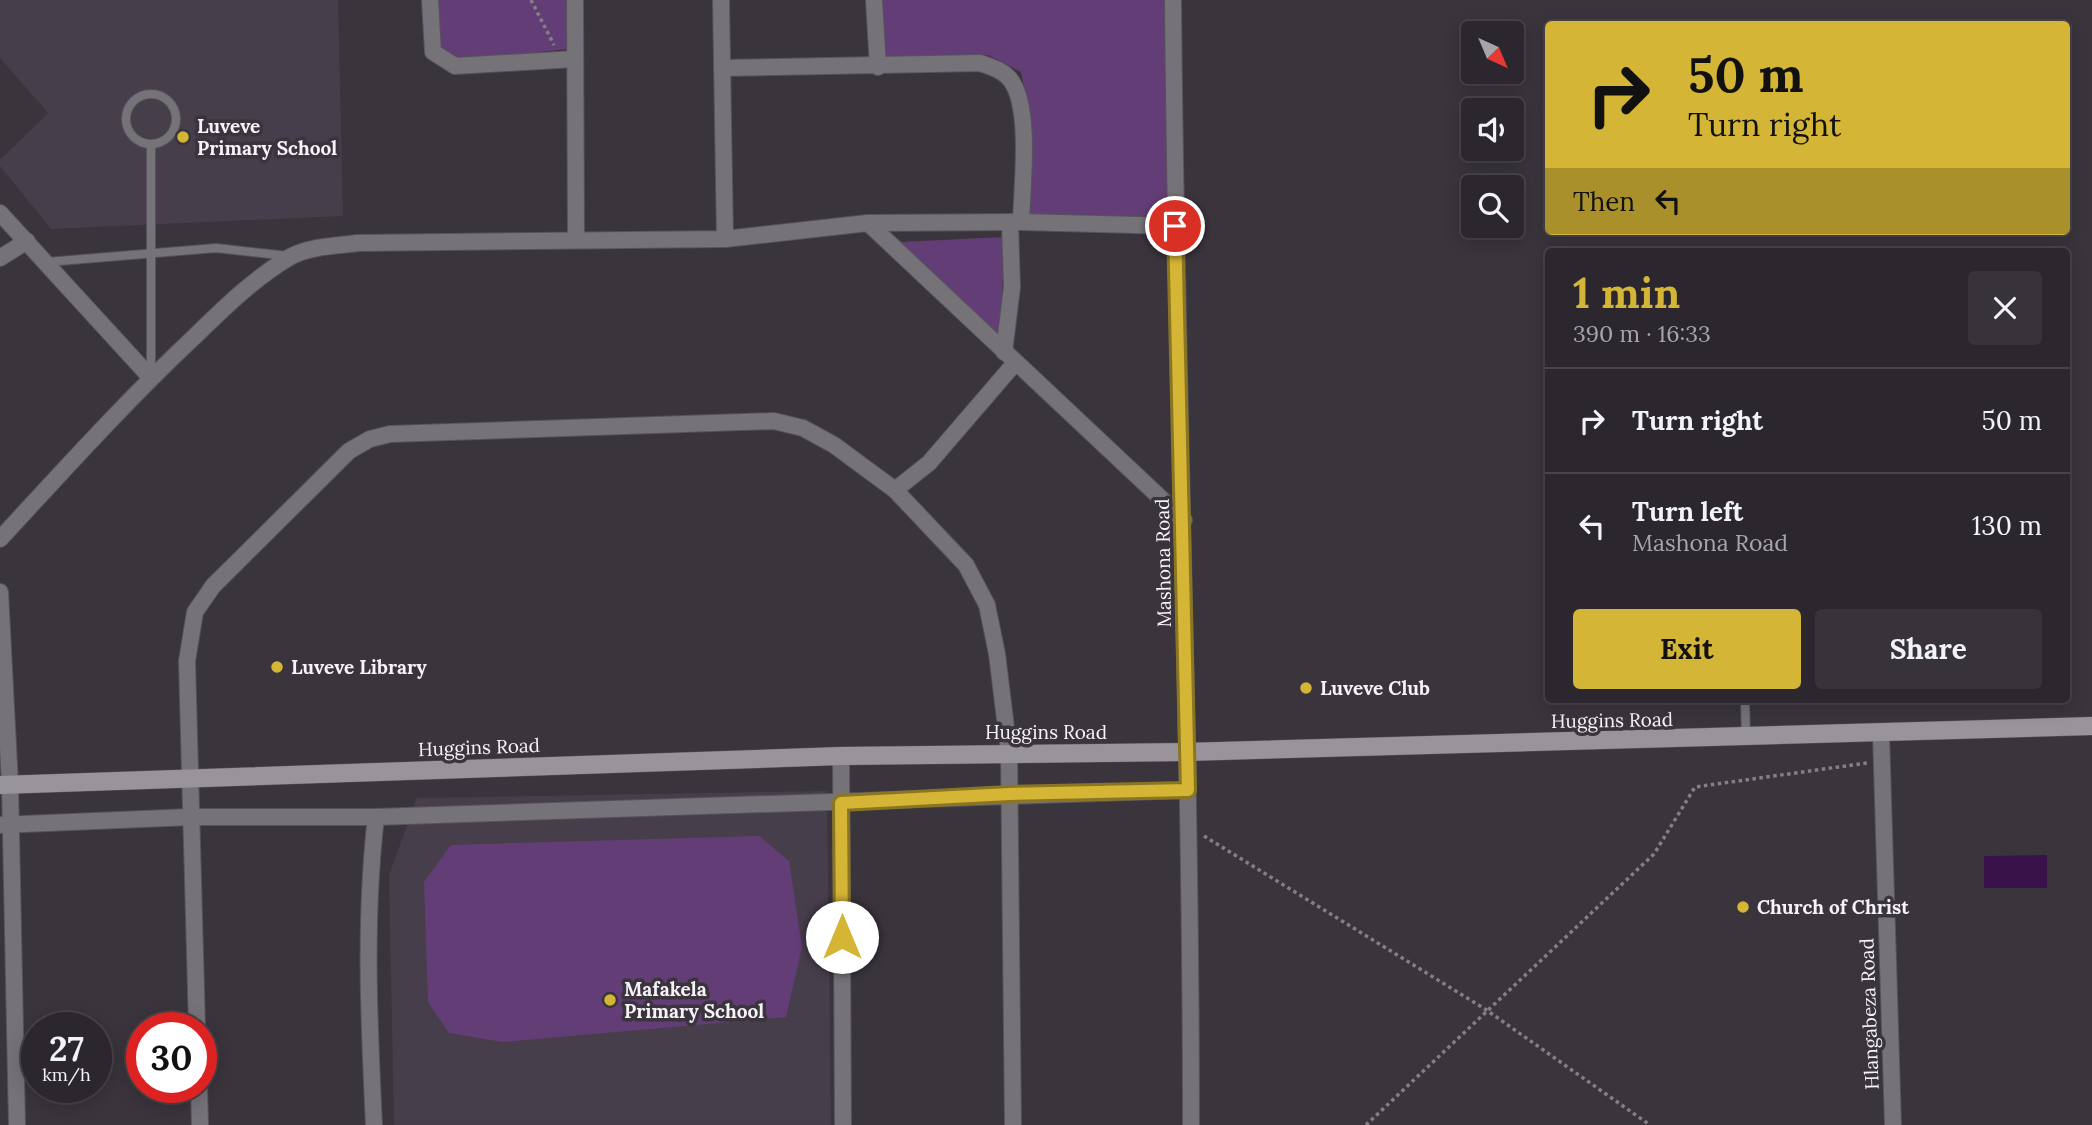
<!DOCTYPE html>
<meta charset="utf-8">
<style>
:root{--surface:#2c272e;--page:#38333a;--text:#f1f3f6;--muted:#a6a5aa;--line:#48444a;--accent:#d4b535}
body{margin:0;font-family:Lora,serif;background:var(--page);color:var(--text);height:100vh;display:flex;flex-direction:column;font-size:26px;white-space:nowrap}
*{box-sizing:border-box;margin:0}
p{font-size:23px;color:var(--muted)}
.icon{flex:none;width:38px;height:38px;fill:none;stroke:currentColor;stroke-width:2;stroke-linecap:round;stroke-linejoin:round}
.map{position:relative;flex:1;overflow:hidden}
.details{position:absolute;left:1545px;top:248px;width:525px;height:455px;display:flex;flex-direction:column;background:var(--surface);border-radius:7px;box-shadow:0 4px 18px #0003,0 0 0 2px var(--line)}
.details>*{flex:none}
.banner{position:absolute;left:1545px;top:21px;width:525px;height:214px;border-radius:7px;box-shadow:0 4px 18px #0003,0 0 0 2px var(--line);background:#d4b535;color:#111;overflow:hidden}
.needle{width:46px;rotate:136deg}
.buttons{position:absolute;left:1461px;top:21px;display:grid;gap:14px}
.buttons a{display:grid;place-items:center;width:63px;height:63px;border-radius:7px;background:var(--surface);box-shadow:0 4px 18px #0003,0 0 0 2px var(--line);font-size:35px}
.speed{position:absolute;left:21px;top:1012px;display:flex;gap:14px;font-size:35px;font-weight:700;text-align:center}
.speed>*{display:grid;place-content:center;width:91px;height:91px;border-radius:50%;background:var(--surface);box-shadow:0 4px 18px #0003,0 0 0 2px var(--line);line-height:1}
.speed small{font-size:18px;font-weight:400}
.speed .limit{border:10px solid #d22;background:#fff;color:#111}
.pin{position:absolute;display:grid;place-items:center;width:60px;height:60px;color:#fff;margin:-30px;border:4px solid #fff;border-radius:50%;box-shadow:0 2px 7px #0007}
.me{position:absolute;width:77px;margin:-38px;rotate:0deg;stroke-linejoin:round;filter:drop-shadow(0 0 5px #0008)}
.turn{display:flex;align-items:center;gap:24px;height:147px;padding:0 28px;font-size:32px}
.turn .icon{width:91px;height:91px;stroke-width:2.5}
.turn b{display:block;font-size:49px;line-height:60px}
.then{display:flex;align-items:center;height:66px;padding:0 28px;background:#0003;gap:14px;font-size:26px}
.round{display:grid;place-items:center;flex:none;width:74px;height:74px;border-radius:7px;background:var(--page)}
.overview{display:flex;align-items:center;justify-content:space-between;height:119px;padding:0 28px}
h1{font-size:42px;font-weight:700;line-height:52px;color:var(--accent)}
.action{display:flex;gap:14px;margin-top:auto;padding:14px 28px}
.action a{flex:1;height:80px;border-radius:7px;background:var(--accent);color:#111;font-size:28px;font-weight:700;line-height:80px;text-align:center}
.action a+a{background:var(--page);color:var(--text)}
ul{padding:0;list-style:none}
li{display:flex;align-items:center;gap:21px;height:105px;padding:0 28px;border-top:2px solid var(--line)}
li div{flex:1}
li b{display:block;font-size:26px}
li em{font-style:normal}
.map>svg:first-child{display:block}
.built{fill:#473e4c}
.green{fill:#633e76}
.water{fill:#381249}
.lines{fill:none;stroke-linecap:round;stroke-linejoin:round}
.lane-casing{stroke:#58535b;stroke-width:10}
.street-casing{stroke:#58535b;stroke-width:18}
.secondary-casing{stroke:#58535b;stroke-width:19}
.path{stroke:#847f87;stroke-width:3.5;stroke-dasharray:3.5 3.5;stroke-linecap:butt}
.lane{stroke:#767378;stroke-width:8}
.street{stroke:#767378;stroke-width:16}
.secondary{stroke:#99949b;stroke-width:18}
.route-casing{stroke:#8a7622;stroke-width:18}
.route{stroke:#d4b535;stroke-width:12}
.poi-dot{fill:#d4b535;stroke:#3a343d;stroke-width:2.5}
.labels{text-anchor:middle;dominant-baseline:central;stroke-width:7;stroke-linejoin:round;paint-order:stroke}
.poi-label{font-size:19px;font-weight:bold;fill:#f7f3f9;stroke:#3a343d;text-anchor:start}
.street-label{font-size:19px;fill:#f7f3f9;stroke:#3a343d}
</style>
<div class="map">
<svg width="2092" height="1125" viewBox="0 0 2092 1125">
<rect width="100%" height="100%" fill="#3a343d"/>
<!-- built -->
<g class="built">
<polygon points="0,0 338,0 343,216 51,229 0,166 0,160 48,113 0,58"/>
<polygon points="827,791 831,1125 394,1125 389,875 417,798"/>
</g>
<!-- green -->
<g class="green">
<polygon points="436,0 567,0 568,49 455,61 438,45"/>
<polygon points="880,0 1166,0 1169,220 1029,216 1030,116 1021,72 988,55 883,61"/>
<polygon points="1004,237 1001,340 900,242"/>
<polygon points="759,836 789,861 802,947 786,1017 502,1042 449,1033 428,1002 424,882 451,845"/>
</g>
<!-- water -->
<polygon class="water" points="2047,855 2047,888 1984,888 1984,856"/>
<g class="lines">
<defs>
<g id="lane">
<circle cx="151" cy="119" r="25"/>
<polyline points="47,262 216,248 288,256"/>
<polyline points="151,376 151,145"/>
<polyline points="1745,700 1746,738"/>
</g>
<g id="street">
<polyline points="430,0 433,52 455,66 575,59"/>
<polyline points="575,0 576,240"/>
<polyline points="721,0 725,239"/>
<polyline points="874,0 878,67"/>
<path d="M 1173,0 C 1176,375 1191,750 1191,1125"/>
<path d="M 722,68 L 980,63 C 992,67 1005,71 1012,82 C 1031,111 1022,187 1021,222"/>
<polyline points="0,213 151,378"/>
<polyline points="868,223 1184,520"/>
<polyline points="0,258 27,241"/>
<polyline points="1004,352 1012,287 1010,222"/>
<polyline points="895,490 929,463 1015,363"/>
<path d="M 0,539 C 63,471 125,402 192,339 C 222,310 254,278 290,257 C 310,246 336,246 358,243 L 725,239 L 868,223 L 1021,222 L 1175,226"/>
<polyline points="0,592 10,785 17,1125"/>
<polyline points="1881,734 1893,1125"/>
<polyline points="841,756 843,1125"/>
<polyline points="0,825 190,817 376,817 1188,790"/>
<polyline points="197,1027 187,661 195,612 213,586 349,451 370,439 390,434 774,421 803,428 834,445 895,490 966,565 987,605 997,654 1009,752 1013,1125"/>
<polyline points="199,1087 200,1125"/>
<path d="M 374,1125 C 369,1022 364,920 376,817"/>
</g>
<polyline id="secondary" points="0,785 841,756 1186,752 2092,726"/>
</defs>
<!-- lane casing -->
<use href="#lane" class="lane-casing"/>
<!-- street casing -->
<use href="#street" class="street-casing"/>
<!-- secondary casing -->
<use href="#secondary" class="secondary-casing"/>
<!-- path -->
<g class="path">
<polyline points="531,0 554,45"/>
<polyline points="1204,836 1485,1009 1650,1125"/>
<polyline points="1366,1125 1654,854 1695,787 1867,763"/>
</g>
<!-- lane -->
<use href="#lane" class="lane"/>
<!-- street -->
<use href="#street" class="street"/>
<!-- secondary -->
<use href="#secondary" class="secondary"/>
</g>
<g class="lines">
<defs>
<polyline id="route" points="842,937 841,803 1009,794 1188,790 1175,226"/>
</defs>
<!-- route casing -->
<use href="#route" class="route-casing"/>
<!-- route -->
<use href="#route" class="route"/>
</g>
<!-- markers -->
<g class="poi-dot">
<circle cx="183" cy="137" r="7"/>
<circle cx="277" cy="667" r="7"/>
<circle cx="1306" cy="688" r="7"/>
<circle cx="1743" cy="907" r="7"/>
<circle cx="610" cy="1000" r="7"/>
</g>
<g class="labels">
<!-- poi labels -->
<g class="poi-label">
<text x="197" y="126">Luveve<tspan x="197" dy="22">Primary School</tspan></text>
<text x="291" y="667">Luveve Library</text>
<text x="1320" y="688">Luveve Club</text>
<text x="1757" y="907">Church of Christ</text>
<text x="624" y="989">Mafakela<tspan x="624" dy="22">Primary School</tspan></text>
</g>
<!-- street labels -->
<g class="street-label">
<text transform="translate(1163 563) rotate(-91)">Mashona Road</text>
<text transform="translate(1612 720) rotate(-1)">Huggins Road</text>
<text x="1046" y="732">Huggins Road</text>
<text transform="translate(479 747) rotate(-2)">Huggins Road</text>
<text transform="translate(1869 1014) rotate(-92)">Hlangabeza Road</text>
</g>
</g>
</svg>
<div class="buttons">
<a><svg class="needle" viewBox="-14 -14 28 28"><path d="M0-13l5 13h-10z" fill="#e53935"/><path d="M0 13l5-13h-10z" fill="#a6a5aa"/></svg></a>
<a><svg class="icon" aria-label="sound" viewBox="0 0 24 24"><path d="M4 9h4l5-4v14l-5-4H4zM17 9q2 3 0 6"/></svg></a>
<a><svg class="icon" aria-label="search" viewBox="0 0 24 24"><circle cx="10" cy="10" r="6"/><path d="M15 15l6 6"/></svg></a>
</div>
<div class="speed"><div>27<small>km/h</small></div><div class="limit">30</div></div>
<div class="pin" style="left:1175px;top:226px;background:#d93025"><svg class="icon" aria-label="arrive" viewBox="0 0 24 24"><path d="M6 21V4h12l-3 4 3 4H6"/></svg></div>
<svg class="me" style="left:842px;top:937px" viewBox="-20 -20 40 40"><circle r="19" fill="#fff"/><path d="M0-13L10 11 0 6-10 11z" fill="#d4b535"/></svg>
<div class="banner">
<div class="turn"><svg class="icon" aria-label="right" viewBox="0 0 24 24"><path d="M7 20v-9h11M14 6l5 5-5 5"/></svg><div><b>50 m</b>Turn right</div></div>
<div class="then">Then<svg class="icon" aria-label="left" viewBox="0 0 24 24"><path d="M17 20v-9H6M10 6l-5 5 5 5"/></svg></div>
</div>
<section class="details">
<div class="overview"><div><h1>1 min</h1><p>390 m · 16:33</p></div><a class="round"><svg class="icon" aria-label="close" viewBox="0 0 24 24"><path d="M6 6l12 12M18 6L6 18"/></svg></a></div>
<ul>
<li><svg class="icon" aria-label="right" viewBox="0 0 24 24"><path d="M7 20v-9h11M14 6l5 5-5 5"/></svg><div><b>Turn right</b></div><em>50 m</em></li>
<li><svg class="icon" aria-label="left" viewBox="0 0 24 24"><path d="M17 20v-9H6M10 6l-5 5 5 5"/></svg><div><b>Turn left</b><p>Mashona Road</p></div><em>130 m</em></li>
</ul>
<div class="action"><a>Exit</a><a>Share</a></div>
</section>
</div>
